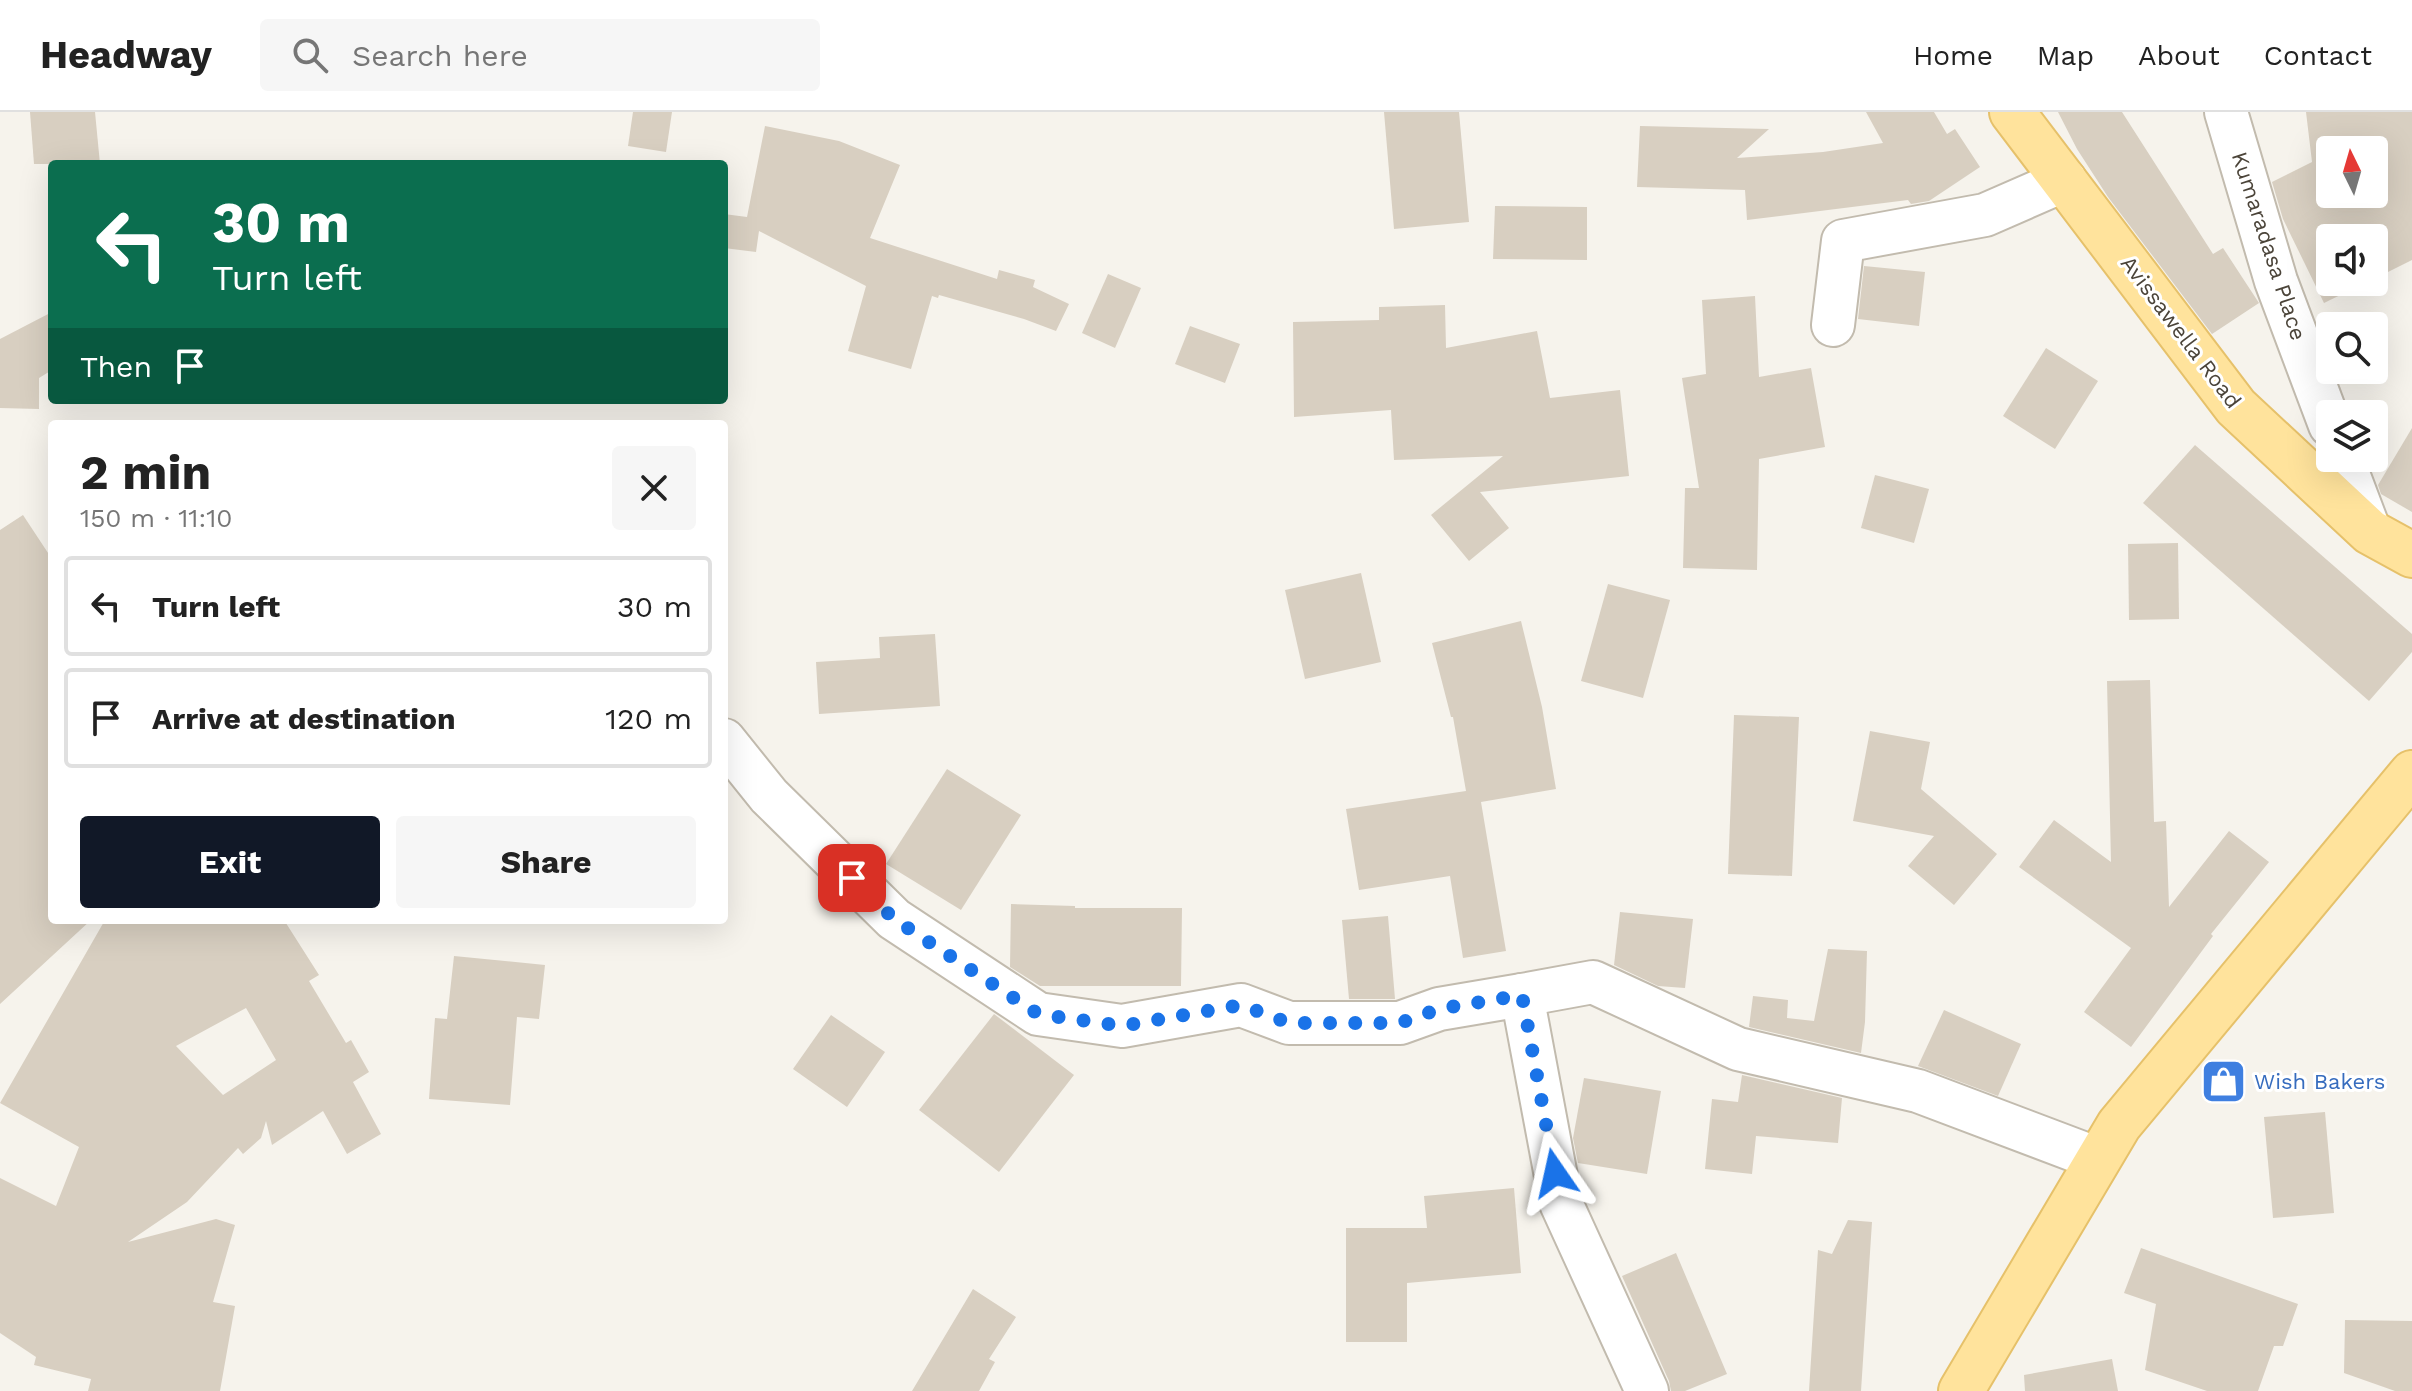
<!DOCTYPE html>
<meta charset="utf-8">
<style>
:root{--surface:#fff;--page:#f6f6f6;--text:#222;--muted:#767676;--line:#e0e0e0;--accent:#111827}
body{margin:0;font-family:"Work Sans",sans-serif;background:var(--page);color:var(--text);height:100vh;display:flex;flex-direction:column;font-size:30px;white-space:nowrap}
*{box-sizing:border-box;margin:0}
p{font-size:26px;color:var(--muted)}
.icon{flex:none;width:44px;height:44px;fill:none;stroke:currentColor;stroke-width:2;stroke-linecap:round;stroke-linejoin:round}
.map{position:relative;flex:1;overflow:hidden}
.sheet{position:absolute;left:48px;top:308px;width:680px;height:504px;display:flex;flex-direction:column;background:var(--surface);border-radius:8px;box-shadow:0 8px 32px #0002}
.sheet>*{flex:none}
.guide{position:absolute;left:48px;top:48px;width:680px;height:244px;border-radius:8px;box-shadow:0 8px 32px #0002;background:#0b6e4f;color:#fff;overflow:hidden}
.needle{width:52px;rotate:355deg}
.buttons{position:absolute;left:2316px;top:24px;display:grid;gap:16px}
.buttons a{display:grid;place-items:center;width:72px;height:72px;border-radius:8px;background:var(--surface);box-shadow:0 8px 32px #0002;font-size:40px}
.pin{position:absolute;display:grid;place-items:center;width:68px;height:68px;color:#fff;margin:-34px;border-radius:16px;box-shadow:0 4px 12px #0006}
.me{position:absolute;width:88px;margin:-44px;rotate:349deg;stroke-linejoin:round;filter:drop-shadow(0 0 6px #0008)}
.turn{display:flex;align-items:center;gap:28px;height:168px;padding:0 32px;font-size:36px}
.turn .icon{width:104px;height:104px;stroke-width:2.5}
.turn b{display:block;font-size:56px;line-height:68px}
.then{display:flex;align-items:center;height:76px;padding:0 32px;background:#0003;gap:16px;font-size:30px}
.round{display:grid;place-items:center;flex:none;width:84px;height:84px;border-radius:8px;background:var(--page)}
.headline{display:flex;align-items:center;justify-content:space-between;height:136px;padding:0 32px}
h1{font-size:48px;font-weight:700;line-height:60px}
.cta{display:flex;gap:16px;margin-top:auto;padding:16px 32px}
.cta a{flex:1;height:92px;border-radius:8px;background:var(--accent);color:#fff;font-size:32px;font-weight:700;line-height:92px;text-align:center}
.cta a+a{background:var(--page);color:var(--text)}
ul{padding:0;list-style:none}
li{display:flex;align-items:center;gap:24px;height:100px;margin:0 16px 12px;padding:0 16px;border:4px solid var(--line);border-radius:8px}
li div{flex:1}
li b{display:block;font-size:30px}
li em{font-style:normal}
header{display:flex;align-items:center;gap:48px;box-sizing:border-box;height:112px;padding:0 40px;background:var(--surface);border-bottom:2px solid var(--line)}
header strong{font-size:38px}
nav{display:flex;gap:44px;margin-inline-start:auto;font-size:28px}
.search{width:560px;height:72px;background:var(--page);display:flex;align-items:center;gap:20px;box-sizing:border-box;padding:0 28px;border-radius:8px;color:var(--muted);font-size:30px}
.map>svg:first-child{display:block}
.building{fill:#d8cfc1;fill-rule:evenodd}
.lines{fill:none;stroke-linecap:round;stroke-linejoin:round}
.street-casing{stroke:#c2bbae;stroke-width:46}
.primary-casing{stroke:#e6c16a;stroke-width:48}
.street{stroke:#fff;stroke-width:42}
.primary{stroke:#ffe39c;stroke-width:44}
.route{stroke:#1a73e8;stroke-width:14;stroke-dasharray:0 25.2}
.labels{text-anchor:middle;dominant-baseline:central;stroke-width:6;stroke-linejoin:round;paint-order:stroke}
.street-label{font-size:22px;fill:#4b4439;stroke:#fff}
.shop-label{font-size:22px;fill:#366cbe;stroke:#fff;text-anchor:start}
</style>
<header>
<strong>Headway</strong>
<div class="search"><svg class="icon" aria-label="search" viewBox="0 0 24 24"><circle cx="10" cy="10" r="6"/><path d="M15 15l6 6"/></svg>Search here</div>
<nav><a>Home</a><a>Map</a><a>About</a><a>Contact</a></nav>
</header>
<div class="map">
<svg width="2412" height="1279" viewBox="0 0 2412 1279">
<rect width="100%" height="100%" fill="#f6f3ec"/>
<!-- building -->
<g class="building">
<polygon points="30,0 95,0 100,52 34,52"/>
<polygon points="633,0 672,0 666,40 628,34"/>
<polygon points="1384,0 1459,0 1469,110 1394,117"/>
<polygon points="1866,0 1934,0 1947,22 1955,17 1980,55 1929,89 1911,92 1908,88 1747,108 1745,78 1637,75 1640,14 1769,17 1737,46 1823,40 1883,31"/>
<polygon points="2058,0 2122,0 2213,142 2223,136 2259,191 2212,222 2108,85 2077,37"/>
<path d="M 2306,0 L 2412,0 L 2412,148 L 2374,167 L 2374,126 L 2330,126 L 2330,170 L 2367,170 L 2324,191 L 2283,107 L 2272,70 L 2312,50 ZM 2330,38 L 2374,38 L 2374,82 L 2330,82 Z"/>
<polygon points="765,14 839,29 900,53 870,126 997,167 999,158 1035,168 1033,175 1069,192 1056,219 1024,207 939,183 938,186 932,184 911,257 848,239 866,174 759,119 756,140 724,136 724,102 747,105"/>
<polygon points="1495,94 1587,95 1587,148 1493,147"/>
<polygon points="1864,154 1925,160 1919,214 1858,207"/>
<polygon points="1108,162 1141,176 1115,236 1082,221"/>
<polygon points="1755,184 1759,265 1811,256 1825,335 1759,347 1757,458 1683,456 1685,376 1699,376 1682,266 1706,262 1702,188"/>
<polygon points="1445,193 1446,236 1537,219 1550,286 1620,278 1629,364 1480,380 1509,416 1469,449 1431,403 1503,344 1394,348 1391,298 1294,305 1293,210 1379,208 1379,195"/>
<polygon points="52,200 52,258 39,266 39,297 0,296 0,227"/>
<polygon points="1190,214 1240,232 1225,271 1175,252"/>
<polygon points="2046,236 2098,269 2055,337 2003,304"/>
<polygon points="2412,316 2412,400 2381,382 2378,373"/>
<polygon points="2195,333 2412,522 2412,540 2369,589 2143,391"/>
<polygon points="1875,363 1929,377 1914,431 1861,416"/>
<polygon points="23,403 52,447 52,808 91,808 0,892 0,418"/>
<polygon points="2178,431 2179,507 2129,508 2128,432"/>
<polygon points="1361,461 1381,550 1305,567 1285,478"/>
<polygon points="1608,472 1670,488 1643,586 1581,569"/>
<polygon points="1521,509 1542,595 1556,677 1481,690 1506,839 1463,846 1450,764 1359,778 1346,697 1466,679 1453,605 1451,605 1432,531"/>
<polygon points="935,522 940,594 819,602 816,550 880,546 879,525"/>
<polygon points="2150,568 2154,710 2166,709 2169,795 2229,719 2269,750 2211,822 2213,824 2131,935 2084,900 2131,836 2019,755 2054,708 2111,750 2107,569"/>
<polygon points="1734,603 1799,605 1792,764 1728,762"/>
<polygon points="1870,619 1930,630 1921,677 1997,742 1954,793 1908,754 1934,724 1853,709"/>
<polygon points="947,657 1021,703 961,798 886,752"/>
<polygon points="1011,792 1075,794 1075,796 1182,796 1181,874 1040,874 1010,855"/>
<polygon points="1620,800 1693,807 1685,876 1658,874 1614,853"/>
<polygon points="1388,804 1395,887 1349,887 1342,808"/>
<path d="M 105,808 L 284,808 L 319,863 L 309,869 L 346,931 L 351,928 L 369,960 L 353,970 L 381,1022 L 347,1042 L 323,999 L 272,1033 L 266,1009 L 261,1026 L 243,1042 L 238,1036 L 187,1090 L 128,1130 L 216,1107 L 235,1113 L 213,1190 L 235,1194 L 220,1279 L 88,1279 L 91,1267 L 34,1253 L 36,1245 L 0,1221 L 0,1066 L 56,1094 L 79,1035 L 0,991 ZM 246,896 L 276,948 L 223,983 L 176,934 Z"/>
<polygon points="1828,837 1867,839 1865,910 1861,941 1749,915 1753,884 1788,888 1787,906 1814,909"/>
<polygon points="454,844 545,853 539,907 517,905 510,993 429,987 435,906 447,907"/>
<polygon points="1944,898 2021,932 1998,984 1918,954"/>
<polygon points="994,902 1074,963 999,1060 919,998"/>
<polygon points="831,903 885,940 847,995 793,957"/>
<polygon points="1742,963 1842,986 1838,1031 1756,1024 1752,1062 1705,1057 1712,987 1738,990"/>
<polygon points="1584,966 1661,979 1647,1062 1578,1051 1573,1026"/>
<polygon points="2325,1000 2334,1101 2273,1106 2264,1005"/>
<polygon points="1514,1076 1521,1161 1407,1171 1407,1230 1346,1230 1346,1116 1427,1116 1424,1084"/>
<polygon points="1848,1108 1872,1110 1861,1279 1809,1279 1818,1138 1832,1142"/>
<polygon points="2141,1136 2298,1192 2283,1234 2274,1234 2258,1279 2207,1279 2145,1258 2156,1192 2124,1181"/>
<polygon points="1676,1141 1727,1262 1685,1279 1671,1279 1669,1269 1622,1164"/>
<polygon points="973,1177 1016,1205 989,1247 995,1250 979,1279 912,1279"/>
<polygon points="2345,1208 2412,1209 2412,1279 2395,1279 2344,1261"/>
<polygon points="2112,1247 2118,1279 2025,1279 2024,1263"/>
</g>
<g class="lines">
<defs>
<g id="street">
<polyline points="2226,0 2276,169 2330,313"/>
<polyline points="1833,213 1843,129 1985,103 2065,68"/>
<polyline points="2342,346 2370,420"/>
<polyline points="724,628 769,684 894,807 1038,902 1122,914 1241,893 1289,911 1400,911 1439,897 1522,883"/>
<polyline points="1647,1279 1561,1091 1522,883 1593,870 1738,937 1918,979 2098,1047"/>
</g>
<g id="primary">
<polyline points="2012,0 2236,295 2370,420 2412,443"/>
<polyline points="1961,1279 2119,1013 2412,661"/>
</g>
</defs>
<!-- street casing -->
<use href="#street" class="street-casing"/>
<!-- primary casing -->
<use href="#primary" class="primary-casing"/>
<!-- street -->
<use href="#street" class="street"/>
<!-- primary -->
<use href="#primary" class="primary"/>
</g>
<g class="lines">
<!-- route -->
<polyline class="route" points="852,766 894,807 1038,902 1122,914 1241,893 1289,911 1400,911 1439,897 1522,883 1555,1061"/>
</g>
<!-- icons -->
<defs>
<symbol id="shop-square" viewBox="-11 -11 22 22"><rect x="-9" y="-9" width="18" height="18" rx="4" fill="#3f7fe0" stroke="#fff"/><path d="M-5-2.5h2.3a2.7 3.5 0 0 1 5.4 0H5L5.5 6h-11ZM-1.5-2.5h3a1.5 2.3 0 0 0-3 0Z" fill="#fff"/></symbol>
</defs>
<g fill-rule="evenodd">
<use href="#shop-square" x="2198" y="944" width="51" height="51"/>
</g>
<g class="labels">
<!-- street labels -->
<g class="street-label">
<text transform="translate(2269 134) rotate(72)">Kumaradasa Place</text>
<text transform="translate(2181 220) rotate(53)">Avissawella Road</text>
</g>
<!-- shop labels -->
<g class="shop-label">
<text x="2254" y="969">Wish Bakers</text>
</g>
</g>
</svg>
<div class="buttons">
<a><svg class="needle" viewBox="-14 -14 28 28"><path d="M0-13l5 13h-10z" fill="#e53935"/><path d="M0 13l5-13h-10z" fill="#767676"/></svg></a>
<a><svg class="icon" aria-label="sound" viewBox="0 0 24 24"><path d="M4 9h4l5-4v14l-5-4H4zM17 9q2 3 0 6"/></svg></a>
<a><svg class="icon" aria-label="search" viewBox="0 0 24 24"><circle cx="10" cy="10" r="6"/><path d="M15 15l6 6"/></svg></a>
<a><svg class="icon" aria-label="layers" viewBox="0 0 24 24"><path d="M12 4l9 5-9 5-9-5zM3 14l9 5 9-5"/></svg></a>
</div>
<div class="pin" style="left:852px;top:766px;background:#d93025"><svg class="icon" aria-label="arrive" viewBox="0 0 24 24"><path d="M6 21V4h12l-3 4 3 4H6"/></svg></div>
<svg class="me" style="left:1555px;top:1061px" viewBox="-20 -20 40 40"><path d="M0-17L14 15 0 8-14 15z" fill="#1a73e8" stroke="#fff" stroke-width="4"/></svg>
<div class="guide">
<div class="turn"><svg class="icon" aria-label="left" viewBox="0 0 24 24"><path d="M17 20v-9H6M10 6l-5 5 5 5"/></svg><div><b>30 m</b>Turn left</div></div>
<div class="then">Then<svg class="icon" aria-label="arrive" viewBox="0 0 24 24"><path d="M6 21V4h12l-3 4 3 4H6"/></svg></div>
</div>
<section class="sheet">
<div class="headline"><div><h1>2 min</h1><p>150 m · 11:10</p></div><a class="round"><svg class="icon" aria-label="close" viewBox="0 0 24 24"><path d="M6 6l12 12M18 6L6 18"/></svg></a></div>
<ul>
<li><svg class="icon" aria-label="left" viewBox="0 0 24 24"><path d="M17 20v-9H6M10 6l-5 5 5 5"/></svg><div><b>Turn left</b></div><em>30 m</em></li>
<li><svg class="icon" aria-label="arrive" viewBox="0 0 24 24"><path d="M6 21V4h12l-3 4 3 4H6"/></svg><div><b>Arrive at destination</b></div><em>120 m</em></li>
</ul>
<div class="cta"><a>Exit</a><a>Share</a></div>
</section>
</div>
